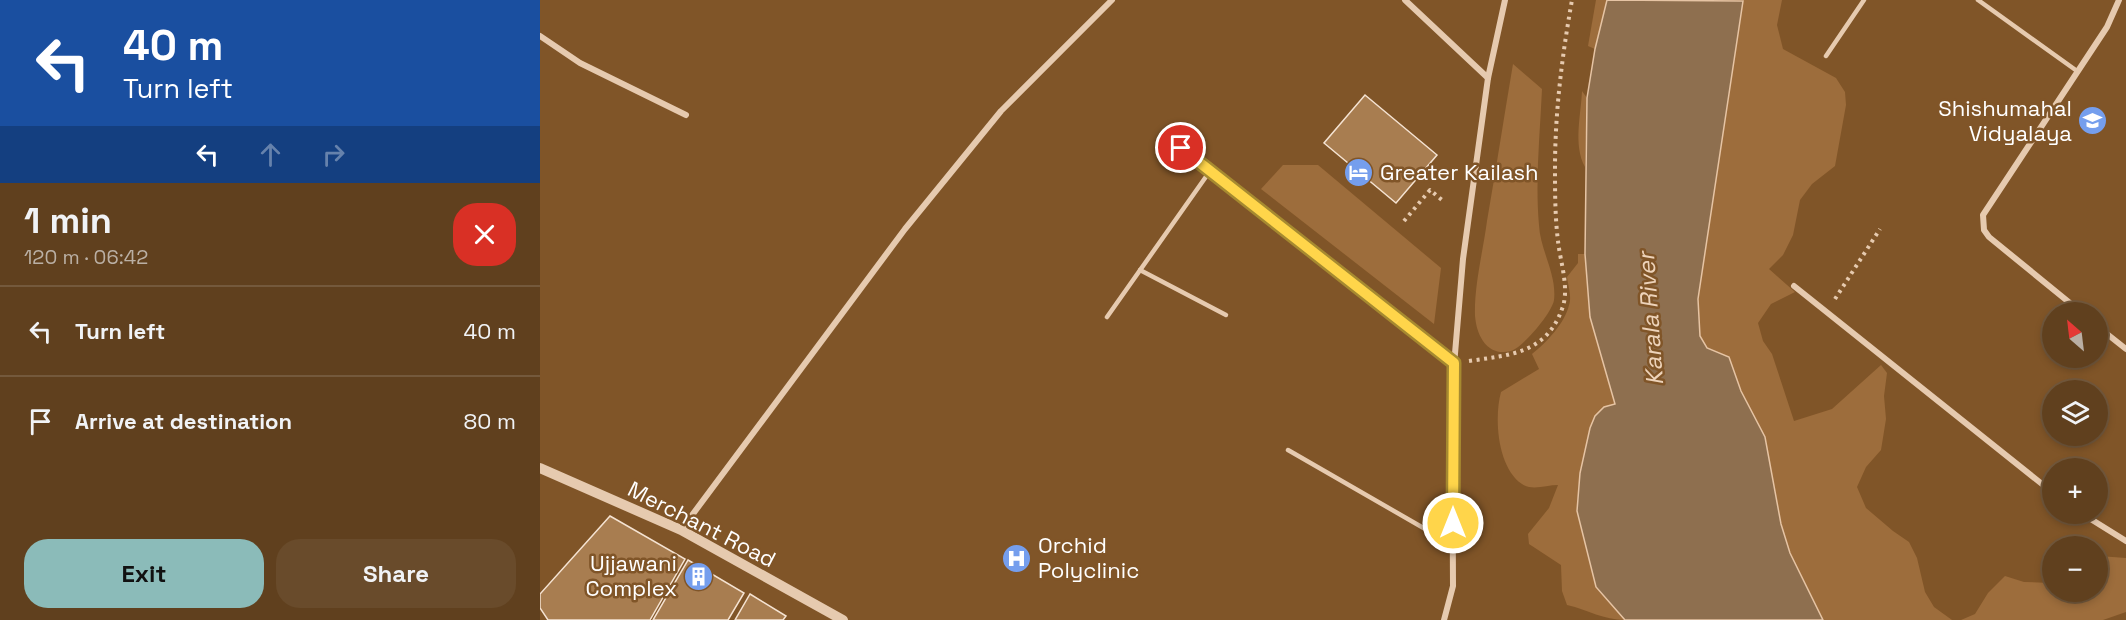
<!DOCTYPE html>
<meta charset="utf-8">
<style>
:root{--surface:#60401e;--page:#694b2b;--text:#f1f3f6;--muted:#baafa4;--line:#74593c;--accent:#8bbbb9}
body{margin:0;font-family:"Space Grotesk",sans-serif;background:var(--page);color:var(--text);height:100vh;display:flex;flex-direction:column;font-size:22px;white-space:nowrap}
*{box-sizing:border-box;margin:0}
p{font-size:20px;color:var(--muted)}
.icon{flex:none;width:33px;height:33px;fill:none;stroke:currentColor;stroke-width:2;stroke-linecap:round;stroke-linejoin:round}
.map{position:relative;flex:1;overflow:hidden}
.details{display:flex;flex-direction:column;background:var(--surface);width:540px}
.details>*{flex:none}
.guide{background:#1a4fa0;color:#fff;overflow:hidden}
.needle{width:39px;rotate:332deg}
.fabs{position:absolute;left:1502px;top:302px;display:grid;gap:12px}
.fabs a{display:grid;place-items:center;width:66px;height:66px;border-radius:50%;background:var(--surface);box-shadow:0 3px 9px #0003,0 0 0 2px var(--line);font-size:30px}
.pin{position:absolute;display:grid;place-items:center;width:51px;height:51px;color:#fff;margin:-26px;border:3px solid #fff;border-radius:50%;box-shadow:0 2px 6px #0007}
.me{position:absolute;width:66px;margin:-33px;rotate:0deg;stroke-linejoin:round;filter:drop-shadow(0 0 4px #0008)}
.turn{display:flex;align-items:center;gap:21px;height:126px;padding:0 24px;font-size:27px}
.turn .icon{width:78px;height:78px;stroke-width:2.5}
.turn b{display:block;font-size:42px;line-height:51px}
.lanes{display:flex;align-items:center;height:57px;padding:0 24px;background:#0003;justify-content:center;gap:30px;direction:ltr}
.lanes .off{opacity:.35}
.round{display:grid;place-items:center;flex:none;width:63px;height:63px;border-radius:24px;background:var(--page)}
.headline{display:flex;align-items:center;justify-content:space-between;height:102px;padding:0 24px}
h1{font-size:36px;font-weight:700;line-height:45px}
.action{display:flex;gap:12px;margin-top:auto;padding:12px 24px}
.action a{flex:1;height:69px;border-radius:24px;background:var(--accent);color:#111;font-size:24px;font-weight:700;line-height:69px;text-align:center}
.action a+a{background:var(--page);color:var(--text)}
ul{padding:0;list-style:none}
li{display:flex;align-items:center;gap:18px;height:90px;padding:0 24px;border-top:2px solid var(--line)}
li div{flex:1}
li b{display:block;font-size:22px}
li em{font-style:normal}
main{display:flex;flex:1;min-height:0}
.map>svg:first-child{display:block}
.green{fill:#9d6d3c}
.water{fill:#8e6f4f;stroke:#e6c4a4;stroke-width:1.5}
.building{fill:#a87d50;stroke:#f5e3d2;stroke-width:1.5}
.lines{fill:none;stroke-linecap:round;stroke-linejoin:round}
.path{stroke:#e6caaf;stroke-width:4;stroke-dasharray:3 4.5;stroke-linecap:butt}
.service{stroke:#e6caaf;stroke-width:4.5}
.minor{stroke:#e6caaf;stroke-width:6}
.tertiary{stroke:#e6caaf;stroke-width:10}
.route-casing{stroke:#a68a30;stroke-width:15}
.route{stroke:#ffd54a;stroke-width:10}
.labels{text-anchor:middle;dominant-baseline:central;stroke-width:5;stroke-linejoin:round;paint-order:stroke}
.poi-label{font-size:22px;fill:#fff;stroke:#805528;text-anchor:end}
.street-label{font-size:22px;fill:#fff;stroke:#805528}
.water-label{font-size:24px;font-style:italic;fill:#edd3ba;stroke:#805528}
</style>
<main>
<section class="details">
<div class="guide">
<div class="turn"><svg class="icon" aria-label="left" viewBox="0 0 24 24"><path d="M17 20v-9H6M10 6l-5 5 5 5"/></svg><div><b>40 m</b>Turn left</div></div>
<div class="lanes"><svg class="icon" aria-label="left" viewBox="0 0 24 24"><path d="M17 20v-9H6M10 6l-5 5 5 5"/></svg><svg class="icon off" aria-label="ahead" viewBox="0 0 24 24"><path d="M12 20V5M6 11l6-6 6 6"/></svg><svg class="icon off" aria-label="right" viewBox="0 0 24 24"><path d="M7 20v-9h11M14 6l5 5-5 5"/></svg></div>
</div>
<div class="headline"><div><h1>1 min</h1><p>120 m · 06:42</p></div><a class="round" style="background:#d93025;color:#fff"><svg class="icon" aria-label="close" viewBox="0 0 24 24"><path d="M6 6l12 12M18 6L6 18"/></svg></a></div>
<ul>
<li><svg class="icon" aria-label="left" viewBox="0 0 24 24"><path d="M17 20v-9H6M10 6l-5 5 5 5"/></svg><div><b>Turn left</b></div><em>40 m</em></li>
<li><svg class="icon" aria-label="arrive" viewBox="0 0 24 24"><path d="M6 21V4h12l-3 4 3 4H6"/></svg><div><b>Arrive at destination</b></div><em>80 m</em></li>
</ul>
<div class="action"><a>Exit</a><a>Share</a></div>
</section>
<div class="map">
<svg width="1586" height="620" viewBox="0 0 1586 620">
<rect width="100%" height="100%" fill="#805528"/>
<!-- green -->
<g class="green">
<polygon points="1056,0 1067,0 1055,49 1048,46"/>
<polygon points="1203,0 1242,0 1237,25 1243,49 1296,78 1305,92 1306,105 1295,166 1272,184 1260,200 1253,235 1243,255 1229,269 1255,292 1231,304 1218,323 1223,341 1232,354 1254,421 1292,409 1341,365 1347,373 1344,396 1346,419 1341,450 1326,467 1317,487 1326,508 1353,531 1369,542 1377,558 1385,592 1394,607 1412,620 1283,620 1250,553 1241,524 1225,437 1201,391 1189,357 1167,348 1160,336 1158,299"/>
<path d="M 973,64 L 1002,89 C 1000,134 995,180 999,225 C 1000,250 1017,274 1014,300 C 1012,313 983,347 971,351 C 960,354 950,351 943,341 C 938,333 936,326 935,316 C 934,286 943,251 947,221 C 956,169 964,117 973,64 Z"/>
<path d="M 1042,91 L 1047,98 L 1045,167 C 1033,145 1041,115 1042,91 Z"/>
<polygon points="743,165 778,165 901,268 894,324 721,189"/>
<path d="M 1038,254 L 1045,254 L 1050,317 L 1075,404 L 1050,428 L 1040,472 L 1037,511 L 1056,587 L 1085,620 C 1063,620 1049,610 1027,605 L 1022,591 L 1021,565 L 989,544 L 988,534 L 1009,508 L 1018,485 C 1006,485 992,491 982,484 C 957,467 954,417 961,392 L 999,369 L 992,354 C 1006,343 1025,323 1029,305 C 1032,297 1028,285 1027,277 L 1038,263 Z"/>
<polygon points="1559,556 1586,558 1586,612 1563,620 1421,620 1435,614 1448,593 1465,576 1484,582 1512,583 1512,591 1557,591 1557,557"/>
</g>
<!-- water -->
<polygon class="water" points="1067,0 1203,1 1158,299 1160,336 1167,348 1189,357 1201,391 1225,437 1241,524 1250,553 1283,620 1085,620 1056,587 1037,511 1040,473 1050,428 1055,416 1064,407 1075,404 1050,317 1045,254 1047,98 1055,49"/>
<!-- building -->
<g class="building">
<polygon points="825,95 897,155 856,203 784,143"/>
<polygon points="70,516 145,559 110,620 8,620 0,608 0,594"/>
<polygon points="148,560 204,593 188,620 113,620"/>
<polygon points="210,594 246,616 243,620 195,620"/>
</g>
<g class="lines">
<!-- path -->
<g class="path">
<polyline points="864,221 890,190 902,200"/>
<polyline points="1295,299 1340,229"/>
<path d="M 929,361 C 969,355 1006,354 1022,309 C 1030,289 1020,261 1018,241 C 1015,217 1015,192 1015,168 C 1015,112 1022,56 1032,0"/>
</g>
<!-- service -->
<g class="service">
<polyline points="1438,0 1537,71"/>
<polyline points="1286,56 1324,0"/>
<polyline points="600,270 686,315"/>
<polyline points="567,317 670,171"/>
<polyline points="748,450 913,545"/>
</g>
<!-- minor -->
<g class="minor">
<polyline points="865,0 948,78"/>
<polyline points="0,36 40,63 146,115"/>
<polyline points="641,148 914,363"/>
<polyline points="1254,286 1512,492"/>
<polyline points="1541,312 1449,237 1444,230 1443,215 1567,27 1579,0"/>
<polyline points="1557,326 1586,349"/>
<polyline points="1541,513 1586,541"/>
<polyline points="141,530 365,229 461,111 572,0"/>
<polyline points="904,620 913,586 912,389 923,259 948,78 965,0"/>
</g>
<!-- tertiary -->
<polyline class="tertiary" points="0,468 141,530 303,620"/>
</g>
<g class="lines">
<defs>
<polyline id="route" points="641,148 914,363 913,523"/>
</defs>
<!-- route casing -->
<use href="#route" class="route-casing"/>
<!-- route -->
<use href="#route" class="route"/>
</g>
<!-- icons -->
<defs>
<symbol id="school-disc" viewBox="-11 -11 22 22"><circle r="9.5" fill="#759eed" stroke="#805528"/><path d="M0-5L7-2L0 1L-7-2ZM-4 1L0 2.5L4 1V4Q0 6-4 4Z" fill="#fff"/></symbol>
<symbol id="hotel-disc" viewBox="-11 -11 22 22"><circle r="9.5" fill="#759eed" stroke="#805528"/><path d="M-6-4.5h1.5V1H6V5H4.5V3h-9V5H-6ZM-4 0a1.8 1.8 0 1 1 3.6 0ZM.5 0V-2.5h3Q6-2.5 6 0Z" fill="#fff"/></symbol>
<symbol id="hospital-disc" viewBox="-11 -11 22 22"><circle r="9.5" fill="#759eed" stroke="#805528"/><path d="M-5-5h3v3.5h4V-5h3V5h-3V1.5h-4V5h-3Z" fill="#fff"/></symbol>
<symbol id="building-disc" viewBox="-11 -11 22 22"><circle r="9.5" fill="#759eed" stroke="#805528"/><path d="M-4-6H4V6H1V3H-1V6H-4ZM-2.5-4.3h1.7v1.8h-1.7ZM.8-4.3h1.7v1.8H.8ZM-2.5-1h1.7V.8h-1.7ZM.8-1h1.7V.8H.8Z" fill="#fff"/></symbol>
</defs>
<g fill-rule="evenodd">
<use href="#school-disc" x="1536" y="104" width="33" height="33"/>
<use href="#hotel-disc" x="802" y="156" width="33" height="33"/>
<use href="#hospital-disc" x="460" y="542" width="33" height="33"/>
<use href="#building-disc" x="142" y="560" width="33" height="33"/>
</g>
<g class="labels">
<!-- poi labels -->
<g class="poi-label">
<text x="1532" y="108">Shishumahal<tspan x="1532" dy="25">Vidyalaya</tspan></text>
<text x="840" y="172" text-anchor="start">Greater Kailash</text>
<text x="498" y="545" text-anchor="start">Orchid<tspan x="498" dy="25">Polyclinic</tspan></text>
<text x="137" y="563">Ujjawani<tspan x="137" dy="25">Complex</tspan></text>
</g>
<!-- street labels -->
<g class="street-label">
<text transform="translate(162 524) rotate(27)">Merchant Road</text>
</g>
<!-- water labels -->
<g class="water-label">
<text transform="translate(1110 319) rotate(-94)">Karala River</text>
</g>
</g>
</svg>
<div class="fabs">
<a><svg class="needle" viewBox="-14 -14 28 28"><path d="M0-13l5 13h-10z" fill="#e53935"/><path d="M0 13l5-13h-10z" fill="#baafa4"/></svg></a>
<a><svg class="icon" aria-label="layers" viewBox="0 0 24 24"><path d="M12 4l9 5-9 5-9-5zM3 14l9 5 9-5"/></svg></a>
<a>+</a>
<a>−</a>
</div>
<div class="pin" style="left:641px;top:148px;background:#d93025"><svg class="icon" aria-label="arrive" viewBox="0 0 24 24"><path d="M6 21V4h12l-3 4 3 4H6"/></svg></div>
<svg class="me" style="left:913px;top:523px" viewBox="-20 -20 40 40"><circle r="17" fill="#ffd54a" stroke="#fff" stroke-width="3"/><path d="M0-11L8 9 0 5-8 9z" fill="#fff"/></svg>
</div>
</main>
